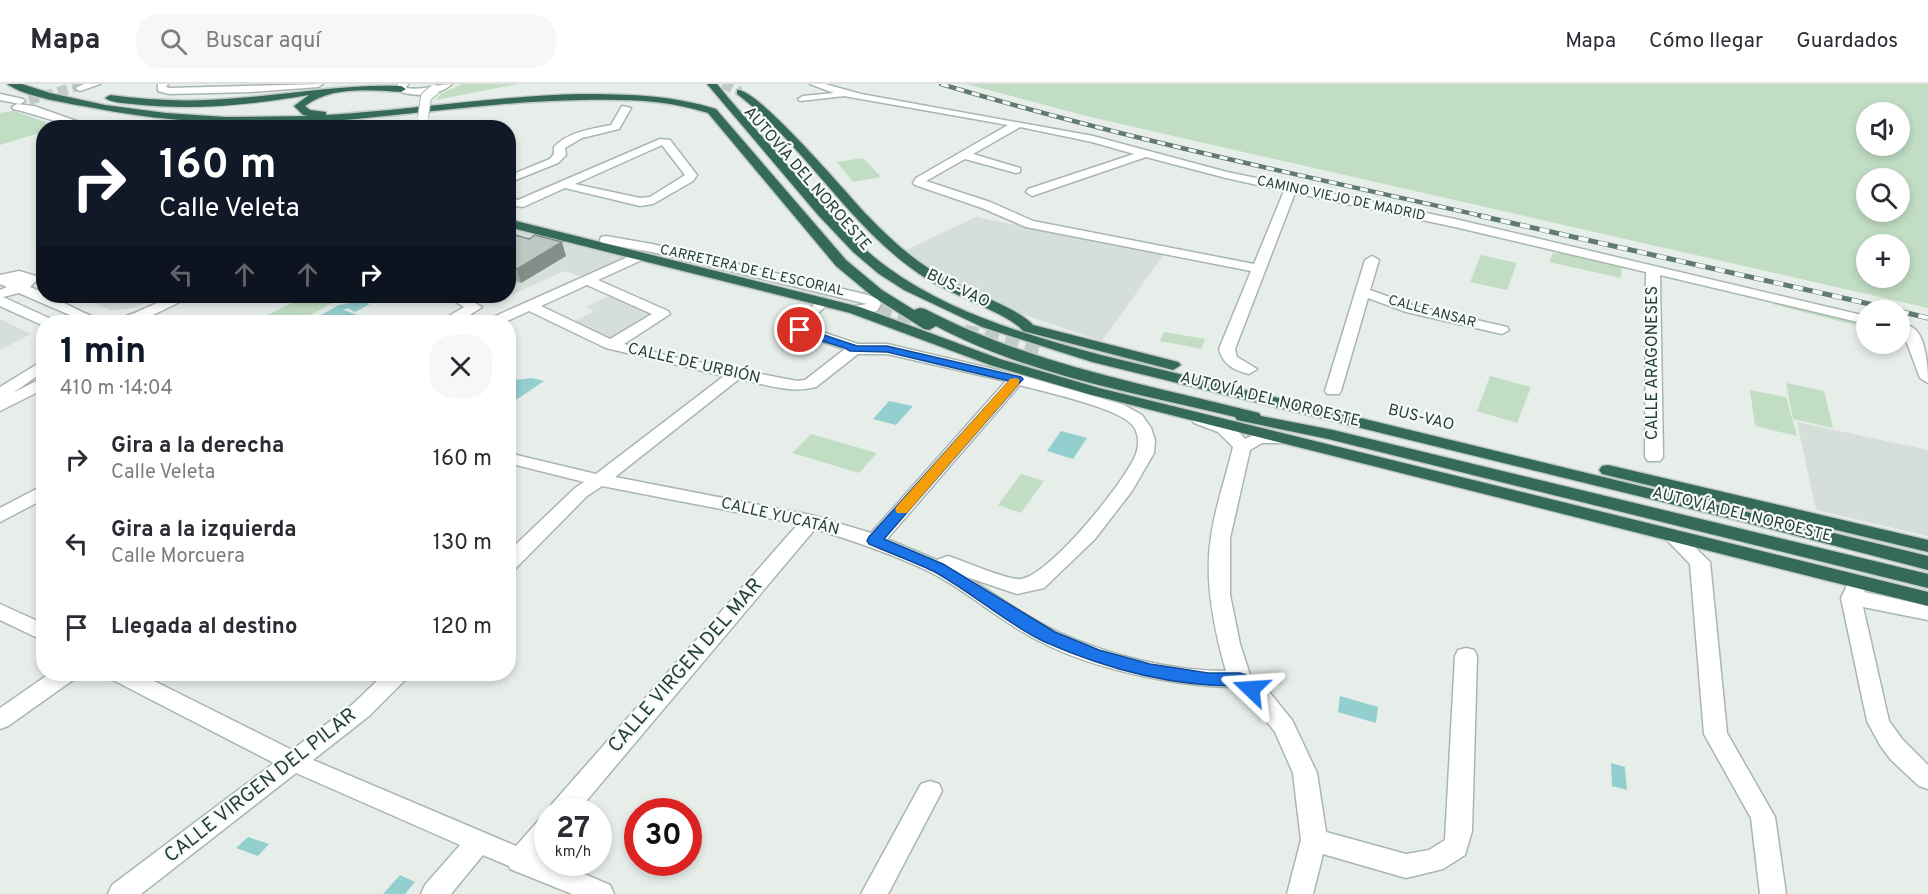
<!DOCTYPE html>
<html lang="es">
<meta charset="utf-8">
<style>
:root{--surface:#fff;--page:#f7f7f7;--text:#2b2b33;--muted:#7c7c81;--line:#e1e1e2;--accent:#111827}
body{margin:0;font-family:Overpass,sans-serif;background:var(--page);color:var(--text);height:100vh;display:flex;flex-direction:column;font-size:22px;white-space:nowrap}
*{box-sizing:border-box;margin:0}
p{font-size:20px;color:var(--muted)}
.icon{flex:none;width:33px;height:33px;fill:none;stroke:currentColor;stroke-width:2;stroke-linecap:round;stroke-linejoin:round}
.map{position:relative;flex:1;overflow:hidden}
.details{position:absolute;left:36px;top:231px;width:480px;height:366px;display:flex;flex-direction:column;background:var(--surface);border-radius:24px;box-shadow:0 3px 9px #0003}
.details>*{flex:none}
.banner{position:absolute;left:36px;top:36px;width:480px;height:183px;border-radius:24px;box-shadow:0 3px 9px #0003;background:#111827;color:#fff;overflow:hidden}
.controls{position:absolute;left:1856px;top:18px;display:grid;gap:12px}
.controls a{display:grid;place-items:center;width:54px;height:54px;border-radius:50%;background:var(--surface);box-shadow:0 3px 9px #0003;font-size:30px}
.speed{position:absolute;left:534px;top:714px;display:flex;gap:12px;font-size:30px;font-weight:700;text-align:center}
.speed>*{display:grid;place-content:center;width:78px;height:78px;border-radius:50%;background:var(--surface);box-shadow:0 3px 9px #0003;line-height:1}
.speed small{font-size:15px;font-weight:400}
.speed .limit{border:9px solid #d22;background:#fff;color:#111}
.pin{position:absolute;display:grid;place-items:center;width:51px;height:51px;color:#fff;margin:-26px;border:3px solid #fff;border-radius:50%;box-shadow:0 2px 6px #0007}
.me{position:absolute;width:66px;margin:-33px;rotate:290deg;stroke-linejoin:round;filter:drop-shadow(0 0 4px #0008)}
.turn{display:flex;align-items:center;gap:21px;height:126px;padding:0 24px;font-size:27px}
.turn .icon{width:78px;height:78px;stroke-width:2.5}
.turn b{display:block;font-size:42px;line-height:51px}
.lanes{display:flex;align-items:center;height:57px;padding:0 24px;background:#0003;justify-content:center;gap:30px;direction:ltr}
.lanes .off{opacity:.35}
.round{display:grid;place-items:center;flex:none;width:63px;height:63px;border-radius:24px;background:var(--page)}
.head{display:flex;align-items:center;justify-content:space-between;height:102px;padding:0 24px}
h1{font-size:36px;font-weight:700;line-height:45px;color:var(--accent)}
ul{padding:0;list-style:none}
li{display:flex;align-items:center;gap:18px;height:84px;padding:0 24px}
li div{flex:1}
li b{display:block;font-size:22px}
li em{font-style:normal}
header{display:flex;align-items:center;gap:36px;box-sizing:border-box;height:84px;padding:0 30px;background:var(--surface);border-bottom:2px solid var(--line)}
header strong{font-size:28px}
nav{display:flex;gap:33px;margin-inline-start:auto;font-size:21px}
.search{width:420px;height:54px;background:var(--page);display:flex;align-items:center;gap:15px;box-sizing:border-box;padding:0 21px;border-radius:24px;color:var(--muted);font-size:22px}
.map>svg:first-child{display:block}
.built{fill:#d5ded8}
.green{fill:#c1ddc4;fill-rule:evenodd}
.water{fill:#93cfce}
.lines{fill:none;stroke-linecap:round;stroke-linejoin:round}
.minor-tunnel{stroke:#c0cbc6;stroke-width:10;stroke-dasharray:10 5;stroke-linecap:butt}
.highway-tunnel-far1{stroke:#c0cbc6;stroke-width:10;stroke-dasharray:10 5;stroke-linecap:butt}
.highway-tunnel{stroke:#c0cbc6;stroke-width:14;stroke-dasharray:14 7;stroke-linecap:butt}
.minor-casing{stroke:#a9b6b0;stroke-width:3}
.highway-casing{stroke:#c2cac6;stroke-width:3}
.minor{fill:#fff;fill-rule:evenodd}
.highway{fill:#346a56;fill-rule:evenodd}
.rail-far1-casing{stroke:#617b70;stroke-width:4.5}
.rail-casing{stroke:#617b70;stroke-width:5}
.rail-far1{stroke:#f7fbf8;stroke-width:3;stroke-dasharray:8;stroke-linecap:butt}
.rail{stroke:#f7fbf8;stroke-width:4;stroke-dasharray:10;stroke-linecap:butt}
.minor-bridge-casing{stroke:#a9b6b0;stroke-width:12;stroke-linecap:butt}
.minor-bridge{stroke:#fff;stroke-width:10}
.wall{fill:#a2ada7}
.shaded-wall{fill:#848d88}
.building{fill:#bcc9c2;stroke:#848d88;stroke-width:1.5}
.route{fill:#1a73e8;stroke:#114b97;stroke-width:1.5}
.slow{fill:#f59e0b}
.labels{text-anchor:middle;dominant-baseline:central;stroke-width:4.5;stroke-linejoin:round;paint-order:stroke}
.far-street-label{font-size:14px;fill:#264035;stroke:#f7fbf8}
.street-label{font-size:16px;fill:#264035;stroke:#f7fbf8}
.near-street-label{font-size:20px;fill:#264035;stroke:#f7fbf8}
</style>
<header>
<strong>Mapa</strong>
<div class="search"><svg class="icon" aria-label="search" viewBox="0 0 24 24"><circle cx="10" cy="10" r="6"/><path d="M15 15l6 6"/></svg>Buscar aquí</div>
<nav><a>Mapa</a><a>Cómo llegar</a><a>Guardados</a></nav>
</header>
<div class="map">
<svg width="1928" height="810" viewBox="0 0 1928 810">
<rect width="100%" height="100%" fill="#e7eeea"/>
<!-- built -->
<g class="built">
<polygon points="976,133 1099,157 1164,170 1102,257 1007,225 958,202 904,167"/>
<polygon points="509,143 624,172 625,176 585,194 564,187 498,217 486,212 508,212"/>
<polygon points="81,212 163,212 132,224 111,227"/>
<polygon points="609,212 653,231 609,256 575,237 594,227 586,223"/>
<polygon points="0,235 31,250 0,266"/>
<polygon points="1797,338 1928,366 1928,452 1816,426"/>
</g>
<!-- green -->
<g class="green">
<polygon points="463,0 518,0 436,16 440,10"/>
<path d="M 966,0 L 1928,0 L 1928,224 L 1086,32 ZM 1866,28 L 1899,28 L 1899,62 L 1866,62 ZM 1866,94 L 1899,94 L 1899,128 L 1866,128 ZM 1866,160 L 1899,160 L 1899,194 L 1866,194 Z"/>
<polygon points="14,27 60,43 44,44 43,48 0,61 0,29"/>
<polygon points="863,74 881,93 853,98 837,78"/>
<polygon points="1560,166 1622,181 1621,194 1549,178 1553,169 1558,170"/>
<polygon points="1481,171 1517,179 1507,206 1470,198"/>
<path d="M 306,212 L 345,212 C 317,227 292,246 259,235 Z"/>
<polygon points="1776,218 1866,239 1866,244 1772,220"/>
<polygon points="1164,248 1205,255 1202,265 1160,257"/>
<polygon points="1490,292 1531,303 1517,339 1477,327"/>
<polygon points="1786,299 1824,307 1833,344 1793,335"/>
<polygon points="1750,306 1786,313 1797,352 1755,342"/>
<polygon points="811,350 877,369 859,389 792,369"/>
<polygon points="1021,390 1044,397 1021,429 998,421"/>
</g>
<!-- water -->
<g class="water">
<polygon points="360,217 370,220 355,228 347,224 344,226 360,232 349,238 321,231 339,221"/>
<polygon points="532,294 544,297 513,318 509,317 509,300 514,296"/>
<polygon points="889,317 913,322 896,341 873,335"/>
<polygon points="1061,347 1087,354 1073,375 1047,367"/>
<polygon points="1340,612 1378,623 1376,639 1338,628"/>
<polygon points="1611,679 1625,683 1627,706 1612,702"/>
<polygon points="248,753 269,760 258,772 236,764"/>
<polygon points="400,791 415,798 405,810 383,810"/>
</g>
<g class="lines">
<!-- minor-tunnel -->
<polyline class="minor-tunnel" points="29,16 79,2"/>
<!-- highway-tunnel-far1 -->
<polyline class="highway-tunnel-far1" points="723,0 740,8"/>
<!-- highway-tunnel -->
<g class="highway-tunnel">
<polyline points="858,219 923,236"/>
<polyline points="964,247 1044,268"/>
</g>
<defs>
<g id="minor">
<polygon points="84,0 100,0 80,7 75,4"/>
<polygon points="158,0 168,0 166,3 169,4 323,0 318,3 251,8 169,10 158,7"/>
<path d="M 398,0 L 408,0 L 406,4 C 423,7 436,0 452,0 C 437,13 415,13 398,7 Z"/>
<path d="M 810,0 L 825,0 L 861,10 L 1093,52 L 1227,88 L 1455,135 L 1866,232 L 1866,240 L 1660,191 L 1663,373 L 1660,377 L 1648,377 L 1645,373 L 1646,188 L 1455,143 L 1295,109 L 1235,265 L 1237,273 L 1257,285 L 1249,290 C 1234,286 1223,281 1219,265 L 1251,187 L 1026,143 L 982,124 L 915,101 L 913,99 L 916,94 L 1008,41 L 844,12 L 800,17 L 798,15 L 803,12 L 834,9 ZM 1020,43 L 1092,58 L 1134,70 L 1028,105 L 1026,108 L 1032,112 L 1146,73 L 1226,94 L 1284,107 L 1254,180 L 1033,137 L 990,118 L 926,97 L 965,75 L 1016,89 L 1020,88 L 1020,84 L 973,70 Z"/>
<polygon points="0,10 23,15 25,17 20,20 0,16"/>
<path d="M 17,20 L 34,22 L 96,44 C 68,44 41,31 13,25 L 12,23 Z"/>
<path d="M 622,22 L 631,24 L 619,45 L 582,54 L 565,64 L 566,71 L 558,79 L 508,99 L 508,92 L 550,75 L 554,70 L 554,63 C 568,48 591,45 611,41 Z"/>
<path d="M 660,55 L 670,56 L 697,91 L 693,97 L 653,120 L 640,122 L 565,104 L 523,123 L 508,121 L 508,114 L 518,116 ZM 662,61 L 685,91 L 650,113 L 640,114 L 575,100 Z"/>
<polygon points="606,152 652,160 864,210 877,214 881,220 877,227 855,230 848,226 850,223 867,220 652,168 601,159 600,156 601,153"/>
<path d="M 639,168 L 646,172 L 644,175 L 598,196 L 668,227 L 670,230 L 624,260 L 673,273 L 797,297 L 805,296 L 845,265 L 795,249 L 791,238 L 793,235 L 824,214 L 831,218 L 806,239 L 807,243 L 858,260 L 887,260 L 1023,292 L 1124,321 L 1142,331 L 1151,344 L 1155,356 L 1154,369 L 1132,407 L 1095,455 L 1044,504 L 1017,510 L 967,493 C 997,511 1026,534 1058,548 C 1109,571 1170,587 1226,587 C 1214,545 1204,497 1211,453 C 1215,423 1226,393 1233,363 L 1218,348 L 1194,339 L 1192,335 L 1194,331 C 1211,327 1235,342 1245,355 L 1259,349 L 1288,351 L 1290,355 L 1288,359 L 1262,359 L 1250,366 L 1230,454 L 1230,511 L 1240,560 L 1250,591 L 1270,609 L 1292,636 L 1317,689 L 1326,748 L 1406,770 L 1429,766 L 1445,756 L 1455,572 L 1458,566 L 1466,564 L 1474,566 L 1477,572 L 1472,747 L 1465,771 L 1443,785 L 1406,794 L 1323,770 L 1313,810 L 1287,810 L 1301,756 L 1293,689 L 1275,648 L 1254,621 L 1235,603 C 1177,603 1093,585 1041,558 C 1002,539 969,508 930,488 C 893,470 854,457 815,445 L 577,728 L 549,728 L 552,720 L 798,440 L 602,402 L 587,412 L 515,485 L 508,487 L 508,468 L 575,404 L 584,398 L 508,379 L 508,369 L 596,390 L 724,292 L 606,264 L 529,227 L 505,238 L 487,238 L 489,235 ZM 587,201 L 652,230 L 610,255 L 541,222 ZM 858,270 L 887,270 L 1006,297 L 871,449 L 811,431 L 615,393 L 739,295 C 764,300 790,310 816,303 ZM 1020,301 C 1044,308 1122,324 1134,343 C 1139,351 1139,361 1136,370 C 1125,398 1050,491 1021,495 C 1009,497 964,477 948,472 L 937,476 L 887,455 Z"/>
<polygon points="1372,172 1379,176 1370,206 1415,222 1507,243 1509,246 1502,250 1406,228 1368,214 1341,307 1339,310 1327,310 1325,307 1365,176"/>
<path d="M 19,187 L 36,192 L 38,195 L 30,203 L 44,209 L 44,212 L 49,212 C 62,217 89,233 101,235 C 134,239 160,208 192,212 L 145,235 L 148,238 L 86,238 L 19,209 L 3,213 L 51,235 L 53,238 L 44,238 L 44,242 L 0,222 L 0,206 L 7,203 L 0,200 L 0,191 Z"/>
<polygon points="446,212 463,212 482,223 459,238 442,238 444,235 464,223"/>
<path d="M 1909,242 C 1926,246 1928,284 1928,299 L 1920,294 L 1902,246 Z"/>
<polygon points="44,276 44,287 13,309 44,293 44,305 0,327 0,315 2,314 0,315 0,303"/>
<polygon points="44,401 44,415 0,438 0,424"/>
<polygon points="1672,446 1679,448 1710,478 1727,649 1775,733 1786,810 1760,810 1751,734 1704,650 1690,480 1663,452 1665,448"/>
<polygon points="1858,491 1865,493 1868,498 1864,508 1928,522 1928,536 1863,523 1889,637 1902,655 1928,681 1928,705 1919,702 1891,676 1880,661 1867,637 1841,514 1851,493"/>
<polygon points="0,520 44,540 44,557 0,536"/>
<polygon points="49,590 76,590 73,596 8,642 0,645 0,624"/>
<polygon points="110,590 140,590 292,666 353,620 384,590 408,590 405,596 369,632 313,676 516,762 539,736 548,733 548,763 540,772 548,775 548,778 556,778 610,801 614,810 572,810 510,785 509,782 483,771 451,810 421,810 425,801 460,761 296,689 141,810 108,810 112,801 274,679 113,596"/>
<polygon points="930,697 939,700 942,707 888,810 861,810 921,700"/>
</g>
<g id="highway">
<path d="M 7,0 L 22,0 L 50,9 L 105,21 L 166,29 L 226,33 L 308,32 L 303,31 L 294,22 L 309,11 C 251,21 191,27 132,20 C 123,19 112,19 105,14 L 110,11 C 153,17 195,18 238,14 C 294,10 344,0 401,2 L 406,5 L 401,8 C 370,6 331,2 305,22 L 310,26 L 326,28 L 326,31 C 411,26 495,12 581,10 C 627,10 671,11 716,25 L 846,176 L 882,206 L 914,226 L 920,224 L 925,225 C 1030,280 1145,300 1259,329 L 1261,332 L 1333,346 L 1928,490 L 1928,504 L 1328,355 L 1237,336 L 1235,333 C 1135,309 1028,291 936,242 L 929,246 L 924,245 L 872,212 L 836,182 L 708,29 C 668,16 625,15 583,16 C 507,17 432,28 356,35 C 269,43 180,41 94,24 C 72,20 24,13 7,0 Z"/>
<path d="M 707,0 L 717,0 C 741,30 767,57 792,86 C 822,120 850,156 887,183 C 950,229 1027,251 1101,271 L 1928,472 L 1928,486 L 1736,436 L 1092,278 L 982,243 L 904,206 L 879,190 L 853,168 L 818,131 Z"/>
<path d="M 737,6 C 757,3 848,111 867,131 C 889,154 913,176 941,192 C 962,205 1021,225 1033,241 L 1178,278 L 1181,281 L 1173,286 L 1023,247 C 1008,229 951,211 927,195 C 851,147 808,64 737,10 Z"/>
<polygon points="508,135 860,223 1000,275 1099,304 1928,508 1928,522 1088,310 990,281 850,229 508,143"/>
<polygon points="1608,381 1928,456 1928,468 1602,390 1599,386 1602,382"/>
</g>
</defs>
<!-- minor casing -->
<use href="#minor" class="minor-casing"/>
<!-- highway casing -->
<use href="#highway" class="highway-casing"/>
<!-- minor -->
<use href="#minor" class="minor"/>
<!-- highway -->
<use href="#highway" class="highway"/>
<defs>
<path id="rail-far1" d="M 941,0 C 1121,54 1304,92 1487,133"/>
<g id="rail">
<polyline points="1481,132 1896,226"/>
<polyline points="1899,227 1928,234"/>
</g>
</defs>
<!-- rail-far1 casing -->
<use href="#rail-far1" class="rail-far1-casing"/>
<!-- rail casing -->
<use href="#rail" class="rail-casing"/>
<!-- rail-far1 -->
<use href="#rail-far1" class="rail-far1"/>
<!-- rail -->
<use href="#rail" class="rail"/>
<defs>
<polyline id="minor-bridge" points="423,33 426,13 434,6"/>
</defs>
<!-- minor-bridge casing -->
<use href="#minor-bridge" class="minor-bridge-casing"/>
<!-- minor-bridge -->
<use href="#minor-bridge" class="minor-bridge"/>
</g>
<!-- wall -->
<polygon class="wall" points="508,149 566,172 521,199 508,195"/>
<!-- shaded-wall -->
<polygon class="shaded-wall" points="562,158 566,172 521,199 517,185"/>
<!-- building -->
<polygon class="building" points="508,149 529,155 535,151 562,158 517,185 508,182"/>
<!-- route -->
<path class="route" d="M 800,243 L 857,262 L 887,262 L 1021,293 L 1023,295 L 884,455 L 943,480 L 1055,548 L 1099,566 L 1150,580 L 1208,589 L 1240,589 L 1246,591 L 1259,605 L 1257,610 C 1247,613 1243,608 1236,602 C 1171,602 1104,584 1045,558 C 1005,539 972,508 933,487 C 912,477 890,469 869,460 L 867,457 L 869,453 L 1009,297 L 887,268 L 850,267 L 845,264 L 796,249 L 795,246 Z"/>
<!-- slow -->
<polygon class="slow" points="1014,294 1019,295 1019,300 907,429 897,429 895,425 897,422 1010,295"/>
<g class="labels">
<!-- far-street labels -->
<g class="far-street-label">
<text transform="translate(1341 115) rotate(12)">CAMINO VIEJO DE MADRID</text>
<text transform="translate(752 187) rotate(13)">CARRETERA DE EL ESCORIAL</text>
<text transform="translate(1432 228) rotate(15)">CALLE ANSAR</text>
</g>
<!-- street labels -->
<g class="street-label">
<text transform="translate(807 95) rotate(49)">AUTOVÍA DEL NOROESTE</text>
<text transform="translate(958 205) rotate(26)">BUS-VAO</text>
<text transform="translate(1653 279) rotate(-90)">CALLE ARAGONESES</text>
<text transform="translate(694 280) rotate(13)">CALLE DE URBIÓN</text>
<text transform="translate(1270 316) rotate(14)">AUTOVÍA DEL NOROESTE</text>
<text transform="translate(1421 334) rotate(14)">BUS-VAO</text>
<text transform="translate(1742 431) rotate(14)">AUTOVÍA DEL NOROESTE</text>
<text transform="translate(780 433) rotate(13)">CALLE YUCATÁN</text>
</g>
<!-- near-street labels -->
<g class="near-street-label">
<text transform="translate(686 582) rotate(-49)">CALLE VIRGEN DEL MAR</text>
<text transform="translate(261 702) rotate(-38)">CALLE VIRGEN DEL PILAR</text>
</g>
</g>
</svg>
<div class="controls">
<a><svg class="icon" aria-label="sound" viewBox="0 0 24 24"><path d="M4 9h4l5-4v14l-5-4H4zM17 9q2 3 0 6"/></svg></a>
<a><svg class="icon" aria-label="search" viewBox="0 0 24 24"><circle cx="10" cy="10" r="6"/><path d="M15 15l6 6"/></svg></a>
<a>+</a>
<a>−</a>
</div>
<div class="speed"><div>27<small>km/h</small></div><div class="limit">30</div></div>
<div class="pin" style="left:800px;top:246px;background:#d93025"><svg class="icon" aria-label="arrive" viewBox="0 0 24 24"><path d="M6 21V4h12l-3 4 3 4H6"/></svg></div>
<svg class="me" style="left:1251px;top:605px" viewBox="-20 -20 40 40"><path d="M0-17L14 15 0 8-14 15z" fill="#1a73e8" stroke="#fff" stroke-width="4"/></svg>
<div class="banner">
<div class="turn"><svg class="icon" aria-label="right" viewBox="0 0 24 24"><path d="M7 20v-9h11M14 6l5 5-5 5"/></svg><div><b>160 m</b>Calle Veleta</div></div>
<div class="lanes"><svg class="icon off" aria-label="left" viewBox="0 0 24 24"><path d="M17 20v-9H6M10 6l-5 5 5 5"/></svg><svg class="icon off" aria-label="ahead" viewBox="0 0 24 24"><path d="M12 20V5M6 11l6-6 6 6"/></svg><svg class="icon off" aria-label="ahead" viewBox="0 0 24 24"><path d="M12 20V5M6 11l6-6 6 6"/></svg><svg class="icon" aria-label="right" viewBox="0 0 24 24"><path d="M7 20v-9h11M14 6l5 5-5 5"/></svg></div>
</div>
<section class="details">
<div class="head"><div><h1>1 min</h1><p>410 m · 14:04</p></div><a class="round"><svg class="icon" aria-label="close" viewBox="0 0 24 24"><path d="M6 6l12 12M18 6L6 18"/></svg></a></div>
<ul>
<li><svg class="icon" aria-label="right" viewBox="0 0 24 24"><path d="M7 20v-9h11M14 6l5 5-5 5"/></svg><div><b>Gira a la derecha</b><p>Calle Veleta</p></div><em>160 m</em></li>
<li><svg class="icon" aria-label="left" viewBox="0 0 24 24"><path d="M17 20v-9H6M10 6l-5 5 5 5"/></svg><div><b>Gira a la izquierda</b><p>Calle Morcuera</p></div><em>130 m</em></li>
<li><svg class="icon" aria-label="arrive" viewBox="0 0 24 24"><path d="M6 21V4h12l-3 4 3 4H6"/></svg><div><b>Llegada al destino</b></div><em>120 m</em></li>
</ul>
</section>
</div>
